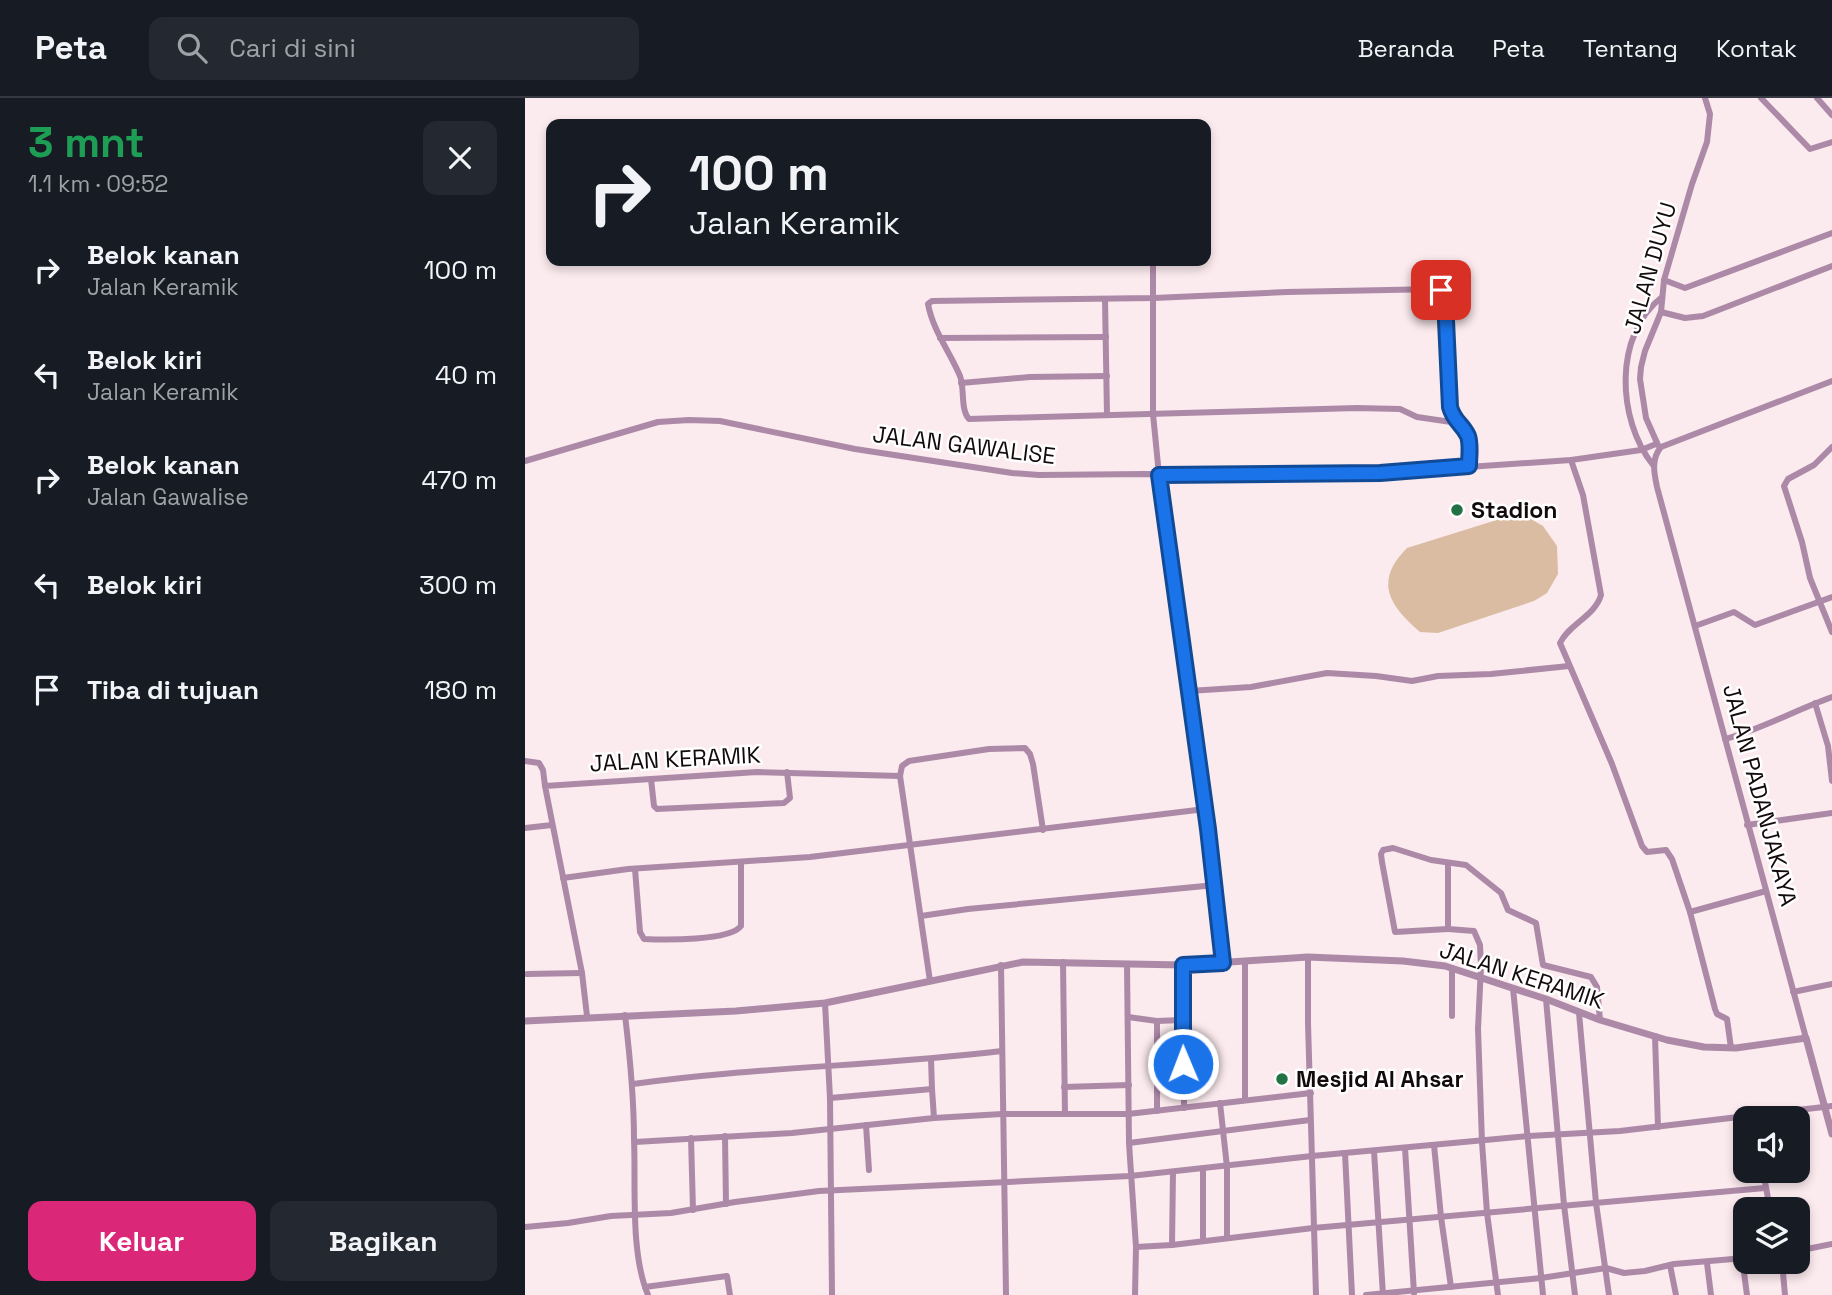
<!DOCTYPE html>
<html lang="id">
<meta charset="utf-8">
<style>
:root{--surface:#171b24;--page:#242831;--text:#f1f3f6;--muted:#9ea1a6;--line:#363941;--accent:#db2777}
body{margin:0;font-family:"Space Grotesk",sans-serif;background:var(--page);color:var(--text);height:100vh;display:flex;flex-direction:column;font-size:26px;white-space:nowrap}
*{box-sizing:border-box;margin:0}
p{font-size:23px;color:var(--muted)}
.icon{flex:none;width:38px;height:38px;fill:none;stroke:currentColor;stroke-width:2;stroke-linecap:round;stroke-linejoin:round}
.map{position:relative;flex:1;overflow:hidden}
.sheet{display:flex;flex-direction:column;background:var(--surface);width:525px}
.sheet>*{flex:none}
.top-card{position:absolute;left:21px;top:21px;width:665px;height:147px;border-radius:14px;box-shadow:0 4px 10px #0003;background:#171b24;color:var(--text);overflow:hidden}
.buttons{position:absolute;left:1208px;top:1008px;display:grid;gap:14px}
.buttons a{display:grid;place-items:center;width:77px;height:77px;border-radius:14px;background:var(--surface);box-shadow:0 4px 10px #0003;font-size:35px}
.pin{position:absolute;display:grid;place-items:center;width:60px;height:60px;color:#fff;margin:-30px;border-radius:14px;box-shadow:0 4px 10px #0006}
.me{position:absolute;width:77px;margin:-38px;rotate:359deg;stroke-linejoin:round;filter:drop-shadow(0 0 5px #0008)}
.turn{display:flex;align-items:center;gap:24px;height:147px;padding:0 28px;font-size:32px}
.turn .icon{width:91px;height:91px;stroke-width:2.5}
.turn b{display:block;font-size:49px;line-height:60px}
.round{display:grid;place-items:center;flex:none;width:74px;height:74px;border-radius:14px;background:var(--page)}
.summary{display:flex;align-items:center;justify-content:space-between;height:119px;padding:0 28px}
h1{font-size:42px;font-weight:800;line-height:52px;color:#1e9e55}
.cta{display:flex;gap:14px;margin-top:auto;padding:14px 28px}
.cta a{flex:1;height:80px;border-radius:14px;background:var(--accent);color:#fff;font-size:28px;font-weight:800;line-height:80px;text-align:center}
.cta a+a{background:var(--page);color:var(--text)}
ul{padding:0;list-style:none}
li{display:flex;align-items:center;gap:21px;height:105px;padding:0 28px}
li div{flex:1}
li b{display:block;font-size:26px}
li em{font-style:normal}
header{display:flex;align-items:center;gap:42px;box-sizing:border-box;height:98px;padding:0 35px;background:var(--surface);border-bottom:2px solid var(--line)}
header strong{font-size:33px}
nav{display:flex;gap:38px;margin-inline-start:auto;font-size:24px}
.search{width:490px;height:63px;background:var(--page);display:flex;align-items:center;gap:18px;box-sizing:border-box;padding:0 24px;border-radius:14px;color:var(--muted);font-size:26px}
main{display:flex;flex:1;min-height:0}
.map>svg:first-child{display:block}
.pitch{fill:#dabca2}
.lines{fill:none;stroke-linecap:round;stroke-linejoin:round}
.minor{stroke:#ad89a8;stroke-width:6}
.tertiary{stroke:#ad89a8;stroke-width:7}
.route-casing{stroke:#114b97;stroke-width:18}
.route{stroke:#1a73e8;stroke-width:12}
.poi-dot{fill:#227243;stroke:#fff;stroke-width:2.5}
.labels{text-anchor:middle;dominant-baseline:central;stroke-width:5;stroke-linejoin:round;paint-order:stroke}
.street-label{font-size:23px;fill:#130a0c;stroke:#fff}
.poi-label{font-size:23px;font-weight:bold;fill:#130a0c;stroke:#fff;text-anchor:start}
</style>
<header>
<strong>Peta</strong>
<div class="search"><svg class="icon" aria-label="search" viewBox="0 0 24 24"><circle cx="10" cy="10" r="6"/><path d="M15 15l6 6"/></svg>Cari di sini</div>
<nav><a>Beranda</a><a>Peta</a><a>Tentang</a><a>Kontak</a></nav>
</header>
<main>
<section class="sheet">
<div class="summary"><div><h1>3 mnt</h1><p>1.1 km · 09:52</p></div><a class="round"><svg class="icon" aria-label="close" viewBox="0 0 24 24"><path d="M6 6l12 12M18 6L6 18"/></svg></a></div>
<ul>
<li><svg class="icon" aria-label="right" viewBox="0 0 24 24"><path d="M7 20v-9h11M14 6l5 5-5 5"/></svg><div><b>Belok kanan</b><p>Jalan Keramik</p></div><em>100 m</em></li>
<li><svg class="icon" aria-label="left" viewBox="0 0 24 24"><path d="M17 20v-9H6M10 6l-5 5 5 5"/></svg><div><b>Belok kiri</b><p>Jalan Keramik</p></div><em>40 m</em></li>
<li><svg class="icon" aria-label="right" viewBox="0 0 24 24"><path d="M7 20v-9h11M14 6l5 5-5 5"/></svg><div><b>Belok kanan</b><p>Jalan Gawalise</p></div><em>470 m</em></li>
<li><svg class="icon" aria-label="left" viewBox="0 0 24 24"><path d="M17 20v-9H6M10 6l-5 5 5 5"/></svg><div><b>Belok kiri</b></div><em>300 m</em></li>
<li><svg class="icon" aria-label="arrive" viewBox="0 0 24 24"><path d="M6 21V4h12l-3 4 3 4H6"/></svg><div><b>Tiba di tujuan</b></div><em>180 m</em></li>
</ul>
<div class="cta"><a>Keluar</a><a>Bagikan</a></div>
</section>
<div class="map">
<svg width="1307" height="1197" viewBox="0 0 1307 1197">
<rect width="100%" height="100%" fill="#fbeaee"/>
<!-- pitch -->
<path class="pitch" d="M 999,417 L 1018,428 L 1032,448 L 1033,476 L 1022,495 L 1009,503 L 913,535 L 895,534 C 865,508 848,484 882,450 L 978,420 Z"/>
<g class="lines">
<!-- minor -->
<g class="minor">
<polyline points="1236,0 1285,51 1307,44"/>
<polyline points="1292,0 1307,17"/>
<polyline points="628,163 628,316 634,377 680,711 698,865"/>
<polyline points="1139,182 1160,190 1307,135"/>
<polyline points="580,201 582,317"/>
<polyline points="1136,214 1160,220 1178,218 1307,168"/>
<polyline points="415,240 581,239"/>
<polyline points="436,285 505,279 582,278"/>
<path d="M 929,323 L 925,305 L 920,201 L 917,193 L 913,191 L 762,194 L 629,200 L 407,203 L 403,206 C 408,233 425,254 435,278 C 440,291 435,311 444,321 L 832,310 L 875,311 L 892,319 L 933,325 L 944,343 L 944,368"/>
<polyline points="1133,347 1121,320 1115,281 1116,269 1120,253 1136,214 1139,182 1167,86 1182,44 1185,16 1180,0"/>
<polyline points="1307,349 1289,367 1263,381 1259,388 1277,444 1285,480 1307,534"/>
<path d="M 1046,362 L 1058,397 L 1076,497 C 1070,518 1044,526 1035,545 L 1087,666 L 1117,748 L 1122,754 L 1141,752 L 1147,761 L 1165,814 L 1190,911 L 1192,916 L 1202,921 L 1206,950"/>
<polyline points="0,363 133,324 164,322 195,323 330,351 487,375 514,377 620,376 725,378 855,375 1046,362 1116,352 1131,346"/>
<path d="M 1128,367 C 1092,322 1088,237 1137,199"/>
<polyline points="1170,528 1209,514 1230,527 1307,499"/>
<polyline points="664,593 726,589 802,575 851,578 887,583 913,578 966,576 1044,568"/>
<polyline points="1290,605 1303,648 1307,683"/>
<path d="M 1200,641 C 1237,631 1270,612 1307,599"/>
<polyline points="0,663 14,665 18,672 20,688"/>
<polyline points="375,678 377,668 384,663 464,651 500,650 505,656 508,666 518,732"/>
<polyline points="126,681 129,708 132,711 259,705 265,700 262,674"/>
<polyline points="1222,727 1307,715"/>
<polyline points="0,730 27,727"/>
<polyline points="923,765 923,831 949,833 955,847 956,868 953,931 957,1044 962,1115 973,1197"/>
<path d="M 110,771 L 115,834 L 119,841 C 139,842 205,843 216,828 L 216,764"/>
<polyline points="38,780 103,771 285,759 680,711"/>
<polyline points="1165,814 1241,793"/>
<polyline points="396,818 443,811 690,787"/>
<polyline points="923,831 870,834 857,764 856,756 858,752 868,750 906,762 941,767 976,795 983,812 1011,825 1018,867 1066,879 1072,889 1075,922"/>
<polyline points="783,859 783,925 791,1197"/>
<polyline points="538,864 540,1016"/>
<polyline points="602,866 604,1045 611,1149 610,1197"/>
<polyline points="476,867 481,1197"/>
<polyline points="658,867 659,1010"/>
<polyline points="2,876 57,875"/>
<polyline points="988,890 1018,1197"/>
<polyline points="1268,894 1307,886"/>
<polyline points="1021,901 1039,1107 1050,1197"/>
<polyline points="300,905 305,1000 307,1197"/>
<polyline points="1054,915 1071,1105 1084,1197"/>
<path d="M 100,917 C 105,959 109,1000 109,1041 C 111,1088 105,1154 123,1197"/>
<polyline points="62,918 57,875 20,688 232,674 375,678 405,883"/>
<polyline points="927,918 927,870"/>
<polyline points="603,919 632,923 657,922"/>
<polyline points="1130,938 1133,1029"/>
<path d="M 1281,940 L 1132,389 C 1129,375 1126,361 1136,349 L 1307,283"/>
<path d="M 108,986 C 230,969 354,968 477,953"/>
<polyline points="539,989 604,987"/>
<polyline points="407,991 409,1020"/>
<polyline points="305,1000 407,991 406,961"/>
<polyline points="720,1002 720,864"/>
<polyline points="695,1005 702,1069 702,1140"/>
<polyline points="632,1013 632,923"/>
<polyline points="341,1027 344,1072"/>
<polyline points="200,1038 201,1106"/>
<polyline points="166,1040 168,1112"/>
<polyline points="110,1044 267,1035 409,1020 477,1016 603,1016 786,995"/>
<polyline points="604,1045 785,1022"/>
<polyline points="909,1047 916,1119 926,1189"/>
<polyline points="880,1050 889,1195"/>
<polyline points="849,1053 858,1197"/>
<polyline points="820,1055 827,1197"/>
<polyline points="678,1070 678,1143"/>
<polyline points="1238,1073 1245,1111"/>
<polyline points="0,1129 43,1125 86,1118 146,1115 210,1104 294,1093 605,1078 787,1058 1004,1038 1095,1033 1307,1008"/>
<polyline points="647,1147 648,1074"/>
<polyline points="611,1149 647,1147 788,1130 1240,1090"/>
<polyline points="1272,1153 1307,1146"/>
<polyline points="1217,1160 1222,1197"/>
<polyline points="1257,1164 1260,1197"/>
<polyline points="1182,1165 1186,1197"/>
<polyline points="1145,1167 1151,1197"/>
<polyline points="120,1189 202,1178 205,1197"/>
<polyline points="841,1197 1016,1180 1081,1170 1099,1175 1120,1173 1149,1166 1220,1160"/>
</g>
<!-- tertiary -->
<polyline class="tertiary" points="0,923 211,913 300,905 498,864 658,867 783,859 878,863 920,868 1021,901 1075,922 1142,942 1179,949 1211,950 1281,940 1307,1036"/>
</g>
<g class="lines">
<defs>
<path id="route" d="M 658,966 L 658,867 L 698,865 L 683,731 L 634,377 L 855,375 L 944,368 C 944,358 946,347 943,338 C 937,325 929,324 925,309 L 920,201 L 916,192"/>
</defs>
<!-- route casing -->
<use href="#route" class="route-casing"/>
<!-- route -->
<use href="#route" class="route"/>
</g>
<!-- markers -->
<g class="poi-dot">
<circle cx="932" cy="412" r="7"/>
<circle cx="757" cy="981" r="7"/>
</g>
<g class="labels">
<!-- street labels -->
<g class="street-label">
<text transform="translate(1125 170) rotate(-74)">JALAN DUYU</text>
<text transform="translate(439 347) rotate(7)">JALAN GAWALISE</text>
<text transform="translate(150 661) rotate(-3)">JALAN KERAMIK</text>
<text transform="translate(1235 697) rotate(75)">JALAN PADANJAKAYA</text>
<text transform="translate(997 877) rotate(18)">JALAN KERAMIK</text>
</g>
<!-- poi labels -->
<g class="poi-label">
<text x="946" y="412">Stadion</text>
<text x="771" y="981">Mesjid Al Ahsar</text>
</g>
</g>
</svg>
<div class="buttons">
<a><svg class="icon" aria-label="sound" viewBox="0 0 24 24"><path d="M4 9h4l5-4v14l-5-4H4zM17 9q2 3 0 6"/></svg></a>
<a><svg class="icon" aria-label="layers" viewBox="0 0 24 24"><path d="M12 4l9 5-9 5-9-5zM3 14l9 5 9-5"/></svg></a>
</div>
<div class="pin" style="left:916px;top:192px;background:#d93025"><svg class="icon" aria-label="arrive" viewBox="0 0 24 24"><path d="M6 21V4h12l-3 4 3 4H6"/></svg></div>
<svg class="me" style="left:658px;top:966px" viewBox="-20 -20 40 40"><circle r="17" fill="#1a73e8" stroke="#fff" stroke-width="3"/><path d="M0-11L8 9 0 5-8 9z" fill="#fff"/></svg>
<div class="top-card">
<div class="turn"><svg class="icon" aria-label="right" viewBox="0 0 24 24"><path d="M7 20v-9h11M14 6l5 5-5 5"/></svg><div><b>100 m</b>Jalan Keramik</div></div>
</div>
</div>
</main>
